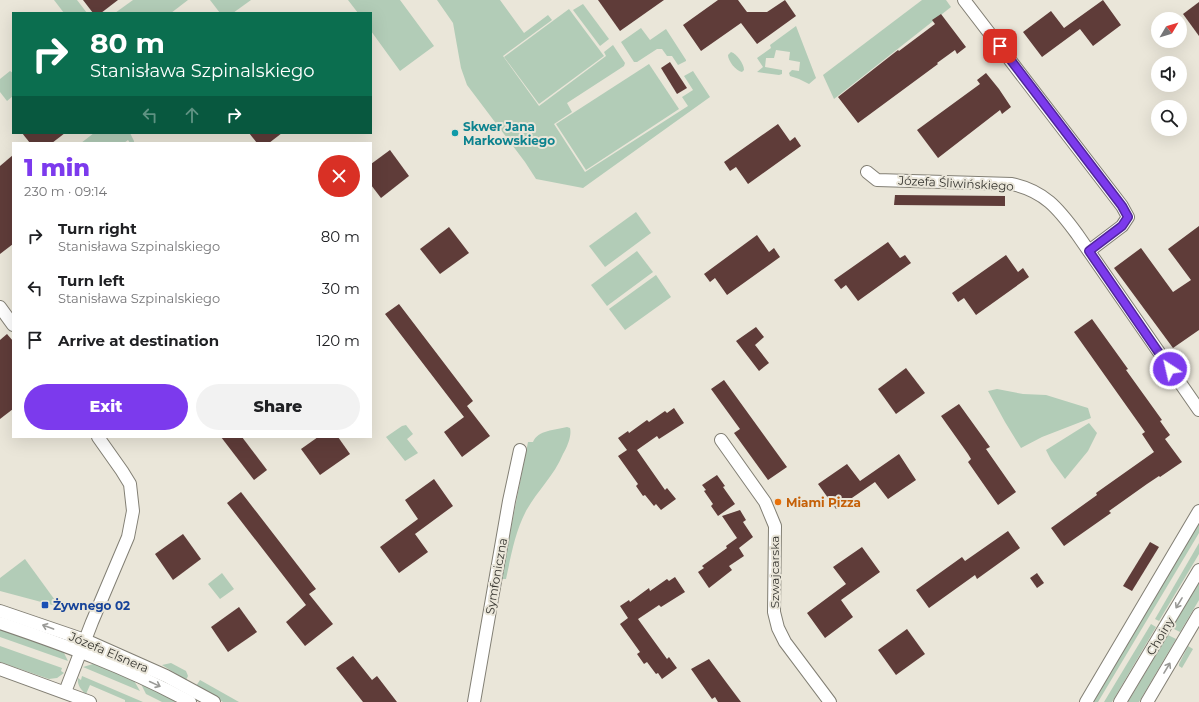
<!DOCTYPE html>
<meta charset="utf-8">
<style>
:root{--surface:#fff;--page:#f2f2f2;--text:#202124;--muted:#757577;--accent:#7c3aed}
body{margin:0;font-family:Montserrat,sans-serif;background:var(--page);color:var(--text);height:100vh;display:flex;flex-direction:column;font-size:15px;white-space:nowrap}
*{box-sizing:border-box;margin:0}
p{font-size:13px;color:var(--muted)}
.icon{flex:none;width:22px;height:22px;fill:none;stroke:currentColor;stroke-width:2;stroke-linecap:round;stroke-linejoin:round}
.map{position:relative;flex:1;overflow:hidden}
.drawer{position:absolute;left:12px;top:142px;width:360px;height:296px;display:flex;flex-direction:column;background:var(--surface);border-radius:0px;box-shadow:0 4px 16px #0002}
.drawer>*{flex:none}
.guide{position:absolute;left:12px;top:12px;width:360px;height:122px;border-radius:0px;box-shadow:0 4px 16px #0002;background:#0b6e4f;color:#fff;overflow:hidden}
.needle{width:26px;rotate:52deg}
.controls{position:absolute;left:1151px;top:12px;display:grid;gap:8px}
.controls a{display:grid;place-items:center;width:36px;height:36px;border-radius:50%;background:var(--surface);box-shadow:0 4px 16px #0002;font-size:20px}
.pin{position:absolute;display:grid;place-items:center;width:34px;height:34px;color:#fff;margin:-17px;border-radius:8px;box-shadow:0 2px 6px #0006}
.me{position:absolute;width:44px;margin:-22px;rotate:325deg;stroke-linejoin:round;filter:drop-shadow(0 0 3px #0008)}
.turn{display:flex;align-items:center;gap:14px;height:84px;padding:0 12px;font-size:18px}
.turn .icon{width:52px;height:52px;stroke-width:2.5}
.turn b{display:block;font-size:28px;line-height:34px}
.lanes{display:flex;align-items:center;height:38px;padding:0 12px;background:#0003;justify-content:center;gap:20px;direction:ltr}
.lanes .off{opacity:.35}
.round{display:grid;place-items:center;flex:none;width:42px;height:42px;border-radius:21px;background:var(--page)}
.summary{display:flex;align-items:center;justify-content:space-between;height:68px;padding:0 12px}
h1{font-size:24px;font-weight:800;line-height:30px;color:var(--accent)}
.action{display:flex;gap:8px;margin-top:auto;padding:8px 12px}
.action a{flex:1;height:46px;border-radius:24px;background:var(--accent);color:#fff;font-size:16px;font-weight:800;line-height:46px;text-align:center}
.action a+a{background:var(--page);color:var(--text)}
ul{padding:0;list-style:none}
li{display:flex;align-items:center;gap:12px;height:52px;padding:0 12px}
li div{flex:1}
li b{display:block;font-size:15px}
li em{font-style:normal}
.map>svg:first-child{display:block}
.green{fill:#b2ccb7}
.building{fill:#5f3c39}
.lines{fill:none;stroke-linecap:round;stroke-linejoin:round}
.minor-casing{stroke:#827f74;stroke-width:14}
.minor{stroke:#fff;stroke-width:12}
.oneway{stroke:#9a9a97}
.route-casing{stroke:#51269a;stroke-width:10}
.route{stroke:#7c3aed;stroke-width:7}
.culture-dot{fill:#0f9aa8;stroke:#eae6d9;stroke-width:1.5}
.food-dot{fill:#e8710a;stroke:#eae6d9;stroke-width:1.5}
.transit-dot{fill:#1a4fb4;stroke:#eae6d9;stroke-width:1.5}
.labels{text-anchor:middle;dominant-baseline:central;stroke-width:4;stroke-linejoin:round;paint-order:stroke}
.culture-label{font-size:12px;font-weight:bold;fill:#0d838f;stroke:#eae6d9;text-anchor:start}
.street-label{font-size:12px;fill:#35342f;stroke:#eae6d9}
.food-label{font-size:12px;font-weight:bold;fill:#c56008;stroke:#eae6d9;text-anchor:start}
.transit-label{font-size:12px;font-weight:bold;fill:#164399;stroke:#eae6d9;text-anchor:start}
</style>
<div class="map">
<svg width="1199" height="702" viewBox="0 0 1199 702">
<rect width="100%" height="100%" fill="#eae6d9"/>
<!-- green -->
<g class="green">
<polygon points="54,0 77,0 87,13 64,13"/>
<polygon points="133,0 188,0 171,13 115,13"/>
<polygon points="210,0 251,0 233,13 220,13"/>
<polygon points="348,0 400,0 434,46 400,71 371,31 371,13 358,13"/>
<polygon points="437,0 500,0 524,33 548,15 552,20 503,56 539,106 606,56 604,52 613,45 625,63 624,66 567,103 572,112 554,124 585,172 688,106 682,97 693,90 684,76 693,71 710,97 583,188 536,179 525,162 467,85 461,68 453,23"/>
<polygon points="922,0 946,0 951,7 834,99 823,75"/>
<polygon points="583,4 609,39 600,46 573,10"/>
<polygon points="569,9 604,56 539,104 504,57"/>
<polygon points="796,26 816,78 809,84 799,79 790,76 789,73 792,70 799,71 800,62 789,60 790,52 776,50 774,58 766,58 765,67 782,70 782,74 779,75 757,72 763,67 757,58 771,48 770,45"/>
<polygon points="641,28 650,40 666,29 686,60 686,61 678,65 672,56 667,56 662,49 657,49 637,62 634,62 621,42"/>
<path d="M 731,52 C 737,54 744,64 744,70 L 742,72 C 736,71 728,61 728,55 Z"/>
<polygon points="649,64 679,109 586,170 556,124"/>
<polygon points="10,71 13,73 13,96 7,101 0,92 0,79"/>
<polygon points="94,133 130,133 134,141 134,143 130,143 128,140 124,143 81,143"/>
<polygon points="636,212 651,233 605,267 589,246"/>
<polygon points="637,251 653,272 607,306 591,285"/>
<polygon points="656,275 671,297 625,330 609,309"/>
<polygon points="997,389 1023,394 1046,395 1088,408 1091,418 1042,437 1021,448 1005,422 988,391"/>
<polygon points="1089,423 1097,433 1088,451 1065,479 1051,460 1046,450"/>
<polygon points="406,425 413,434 407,439 418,453 405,461 386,437 402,426"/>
<path d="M 567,427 L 570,428 C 572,436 567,447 563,454 C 554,476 537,491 526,511 C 515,532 511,556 506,579 L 501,579 L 528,442 L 533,442 C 538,430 555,430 567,427 Z"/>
<polygon points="1199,522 1199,533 1098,702 1093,702"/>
<polygon points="1199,543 1199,554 1159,621 1155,619"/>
<polygon points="25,559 60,607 0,591 0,578"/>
<polygon points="222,573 234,589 220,599 208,584"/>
<polygon points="1199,583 1199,600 1180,632 1172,628"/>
<polygon points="1151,624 1156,627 1112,702 1104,702"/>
<polygon points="0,628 63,651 68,661 0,637"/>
<polygon points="1168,635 1176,639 1139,702 1128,702"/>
<polygon points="0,646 62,668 61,671 64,673 57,678 49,679 0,662"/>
<polygon points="1188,646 1193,649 1182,668 1179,666 1179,664"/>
<polygon points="171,663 186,671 188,676 186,680 162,665"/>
<polygon points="93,664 98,664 133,679 140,691 83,667"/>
<path d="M 82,676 L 143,702 L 125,702 L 125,700 L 90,685 L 86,694 C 81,690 77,685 78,678 L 81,680 Z"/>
<polygon points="200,680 239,702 223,702 196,686"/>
<polygon points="140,682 176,699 175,702 162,702 146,694"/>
</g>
<!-- building -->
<g class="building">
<polygon points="83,0 118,0 101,13 93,13"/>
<polygon points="598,0 664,0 620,31"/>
<polygon points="718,0 738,0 747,12 767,12 785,0 796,16 757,44 741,23 701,51 683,25"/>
<polygon points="1103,0 1121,25 1093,46 1080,29 1042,57 1023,32 1051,11 1064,28"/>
<polygon points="1199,2 1199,36 1183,14"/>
<polygon points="941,14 966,47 957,54 955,50 937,63 938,64 858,123 838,97 898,50 899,51 935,24 932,20"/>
<polygon points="670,62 687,88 677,94 661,68"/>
<polygon points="986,73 999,89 1011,107 1002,114 1000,110 938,158 917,130 980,84 977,80"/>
<polygon points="778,124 790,141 795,137 801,146 748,184 736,167 730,171 724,162"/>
<polygon points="22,133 65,133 52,143 30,143"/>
<polygon points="249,133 282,133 269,143 257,143"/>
<polygon points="390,150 409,176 381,198 371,185 371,164"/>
<polygon points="13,155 13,244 0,254 0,166"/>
<polygon points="895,195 1005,196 1005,206 894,205"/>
<polygon points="1199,226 1199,330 1173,348 1114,268 1141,248 1173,292 1191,280 1168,249"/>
<polygon points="449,227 469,253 440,274 420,249"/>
<polygon points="757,235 769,252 774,248 780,257 727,295 715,278 710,282 704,274"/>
<polygon points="888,242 900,258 905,255 911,263 858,301 846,285 841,289 834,280"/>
<polygon points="1006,255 1018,272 1023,268 1029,277 976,315 964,298 958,302 952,293"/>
<polygon points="399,304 473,401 467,406 490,436 462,457 444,432 464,417 385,314"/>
<polygon points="1092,319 1128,369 1126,370 1162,420 1160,421 1170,435 1165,439 1182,462 1160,477 1159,476 1147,484 1109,511 1111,513 1064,546 1051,528 1097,495 1096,493 1154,452 1142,434 1145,432 1074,332"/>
<polygon points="756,327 764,337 755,345 769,363 759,371 736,341"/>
<polygon points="7,334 13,341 13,409 0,419 0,340"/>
<polygon points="906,368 925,393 896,414 878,389"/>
<polygon points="724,380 787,467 768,480 734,433 740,429 711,389"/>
<polygon points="959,404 990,447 986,449 1016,492 998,505 968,462 971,459 968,454 941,416"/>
<polygon points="674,408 684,423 659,439 657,436 637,450 665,490 667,488 676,499 661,510 656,504 654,506 645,495 643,496 636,486 638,484 618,456 627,450 618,438 628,431 629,433 647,420 649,422 665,411 667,413"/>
<polygon points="221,437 242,437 267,470 254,480"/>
<polygon points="318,437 338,437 350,454 320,475 301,449"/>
<polygon points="899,454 916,480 888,499 875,482 836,509 818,484 847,464 860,481"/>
<polygon points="717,475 725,486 723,487 735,504 718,516 711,506 713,504 704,491 706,490 702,485"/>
<polygon points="434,479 453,506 415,534 428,552 399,573 380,547 418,519 405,500"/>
<polygon points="241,492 316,589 309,594 333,624 305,646 286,622 306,605 227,503"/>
<polygon points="740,510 746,520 743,522 753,537 739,548 744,556 729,566 732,570 709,588 698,572 704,568 702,566 727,548 726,546 737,538 722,516"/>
<polygon points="1008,531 1020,548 977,579 975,575 929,608 916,590 962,557 965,561"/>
<polygon points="183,534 201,559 173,580 155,554"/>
<polygon points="1150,542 1159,547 1132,591 1123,586"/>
<polygon points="862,547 880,572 841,600 853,617 825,638 807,613 846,584 833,567"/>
<polygon points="1037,573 1044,583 1037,588 1030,578"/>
<polygon points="675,577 685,592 661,607 659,605 638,619 667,659 669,657 677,668 662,679 658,673 656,674 647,662 644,664 637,654 640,652 620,624 628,618 620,606 629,600 630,602 649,588 650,591 667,579 669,581"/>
<polygon points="239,607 257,632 228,652 211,627"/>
<polygon points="907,629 925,654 896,675 878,650"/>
<polygon points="353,656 372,680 377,676 397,702 363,702 336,668"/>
<polygon points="709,659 726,682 741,702 718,702 715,697 712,699 691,669"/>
</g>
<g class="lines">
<defs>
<g id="minor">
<polyline points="964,0 1122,206 1128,217 1122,226 1089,251"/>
<path d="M 867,172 L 877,180 L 1012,184 C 1044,191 1058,208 1077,234 L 1199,410"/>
<polyline points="0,307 13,325"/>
<polyline points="721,440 765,502 775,526 774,612 778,628 785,642 830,702"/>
<polyline points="0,611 85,640 166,676 214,702"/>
<path d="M 0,623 C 65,645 130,669 190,702"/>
<polyline points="0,669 90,702"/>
<polyline points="65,692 92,622 128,537 133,511 130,484 122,471 98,437"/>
<polyline points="474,702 509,501 520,450"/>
<polyline points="1086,702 1199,511"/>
<polyline points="1120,702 1199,570"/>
<polyline points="1147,702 1199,614"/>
</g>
</defs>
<!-- minor casing -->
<use href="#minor" class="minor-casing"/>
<!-- minor -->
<use href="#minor" class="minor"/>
</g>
<!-- one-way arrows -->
<defs><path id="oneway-shaft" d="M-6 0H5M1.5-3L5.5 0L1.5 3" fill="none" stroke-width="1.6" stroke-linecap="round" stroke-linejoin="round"/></defs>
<g class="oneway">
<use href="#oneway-shaft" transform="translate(1179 603) rotate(121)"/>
<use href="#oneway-shaft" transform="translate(48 627) rotate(-160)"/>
<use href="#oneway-shaft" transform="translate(1167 668) rotate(-59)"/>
<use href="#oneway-shaft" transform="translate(155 684) rotate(25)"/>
</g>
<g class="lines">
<defs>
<polyline id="route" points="1000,46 1122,206 1128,217 1122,226 1089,251 1170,369"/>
</defs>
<!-- route casing -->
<use href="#route" class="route-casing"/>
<!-- route -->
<use href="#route" class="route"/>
</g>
<!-- markers -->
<circle class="culture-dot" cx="455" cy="133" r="4"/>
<circle class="food-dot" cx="778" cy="502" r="4"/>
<rect class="transit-dot" x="41" y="601" width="8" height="8" rx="2"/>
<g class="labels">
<!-- culture labels -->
<g class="culture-label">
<text x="463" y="126">Skwer Jana<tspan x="463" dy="14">Markowskiego</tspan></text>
</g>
<!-- street labels -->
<g class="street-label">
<text transform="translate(956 183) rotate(3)">Józefa Śliwińskiego</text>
<text transform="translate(774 572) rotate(-90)">Szwajcarska</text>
<text transform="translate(496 576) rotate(-80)">Symfoniczna</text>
<text transform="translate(1160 636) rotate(-59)">Choiny</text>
<text transform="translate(109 652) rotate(23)">Józefa Elsnera</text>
</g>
<!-- food labels -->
<g class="food-label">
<text x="786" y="502">Miami Pizza</text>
</g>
<!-- transit labels -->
<g class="transit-label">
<text x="53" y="605">Żywnego 02</text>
</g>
</g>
</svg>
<div class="controls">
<a><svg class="needle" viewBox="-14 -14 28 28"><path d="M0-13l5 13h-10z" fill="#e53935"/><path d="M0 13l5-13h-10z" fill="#757577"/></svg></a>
<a><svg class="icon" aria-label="sound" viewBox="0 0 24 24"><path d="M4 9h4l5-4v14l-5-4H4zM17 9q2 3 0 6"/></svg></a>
<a><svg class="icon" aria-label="search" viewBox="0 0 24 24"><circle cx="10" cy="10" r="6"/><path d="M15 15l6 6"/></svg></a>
</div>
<div class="pin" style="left:1000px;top:46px;background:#d93025"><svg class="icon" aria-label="arrive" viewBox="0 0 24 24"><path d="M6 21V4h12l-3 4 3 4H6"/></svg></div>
<svg class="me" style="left:1170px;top:369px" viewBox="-20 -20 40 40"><circle r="17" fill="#7c3aed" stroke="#fff" stroke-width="3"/><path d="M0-11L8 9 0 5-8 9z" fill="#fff"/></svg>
<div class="guide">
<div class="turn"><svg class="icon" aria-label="right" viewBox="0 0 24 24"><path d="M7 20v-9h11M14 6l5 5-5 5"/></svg><div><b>80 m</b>Stanisława Szpinalskiego</div></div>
<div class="lanes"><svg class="icon off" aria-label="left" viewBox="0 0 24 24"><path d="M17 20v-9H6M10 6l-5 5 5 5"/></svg><svg class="icon off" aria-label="ahead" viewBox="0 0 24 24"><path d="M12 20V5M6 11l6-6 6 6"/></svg><svg class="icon" aria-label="right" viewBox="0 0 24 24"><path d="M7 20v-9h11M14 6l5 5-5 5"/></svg></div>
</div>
<section class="drawer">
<div class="summary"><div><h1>1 min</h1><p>230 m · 09:14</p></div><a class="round" style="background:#d93025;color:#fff"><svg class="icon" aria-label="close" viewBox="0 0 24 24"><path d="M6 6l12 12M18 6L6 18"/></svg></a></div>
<ul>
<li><svg class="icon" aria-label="right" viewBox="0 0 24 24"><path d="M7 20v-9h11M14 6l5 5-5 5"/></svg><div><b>Turn right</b><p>Stanisława Szpinalskiego</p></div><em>80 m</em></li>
<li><svg class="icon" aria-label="left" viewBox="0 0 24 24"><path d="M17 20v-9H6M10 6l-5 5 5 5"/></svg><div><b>Turn left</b><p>Stanisława Szpinalskiego</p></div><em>30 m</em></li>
<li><svg class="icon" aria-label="arrive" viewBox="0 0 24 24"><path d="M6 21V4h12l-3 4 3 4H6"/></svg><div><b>Arrive at destination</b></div><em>120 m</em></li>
</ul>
<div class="action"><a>Exit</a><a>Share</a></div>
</section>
</div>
